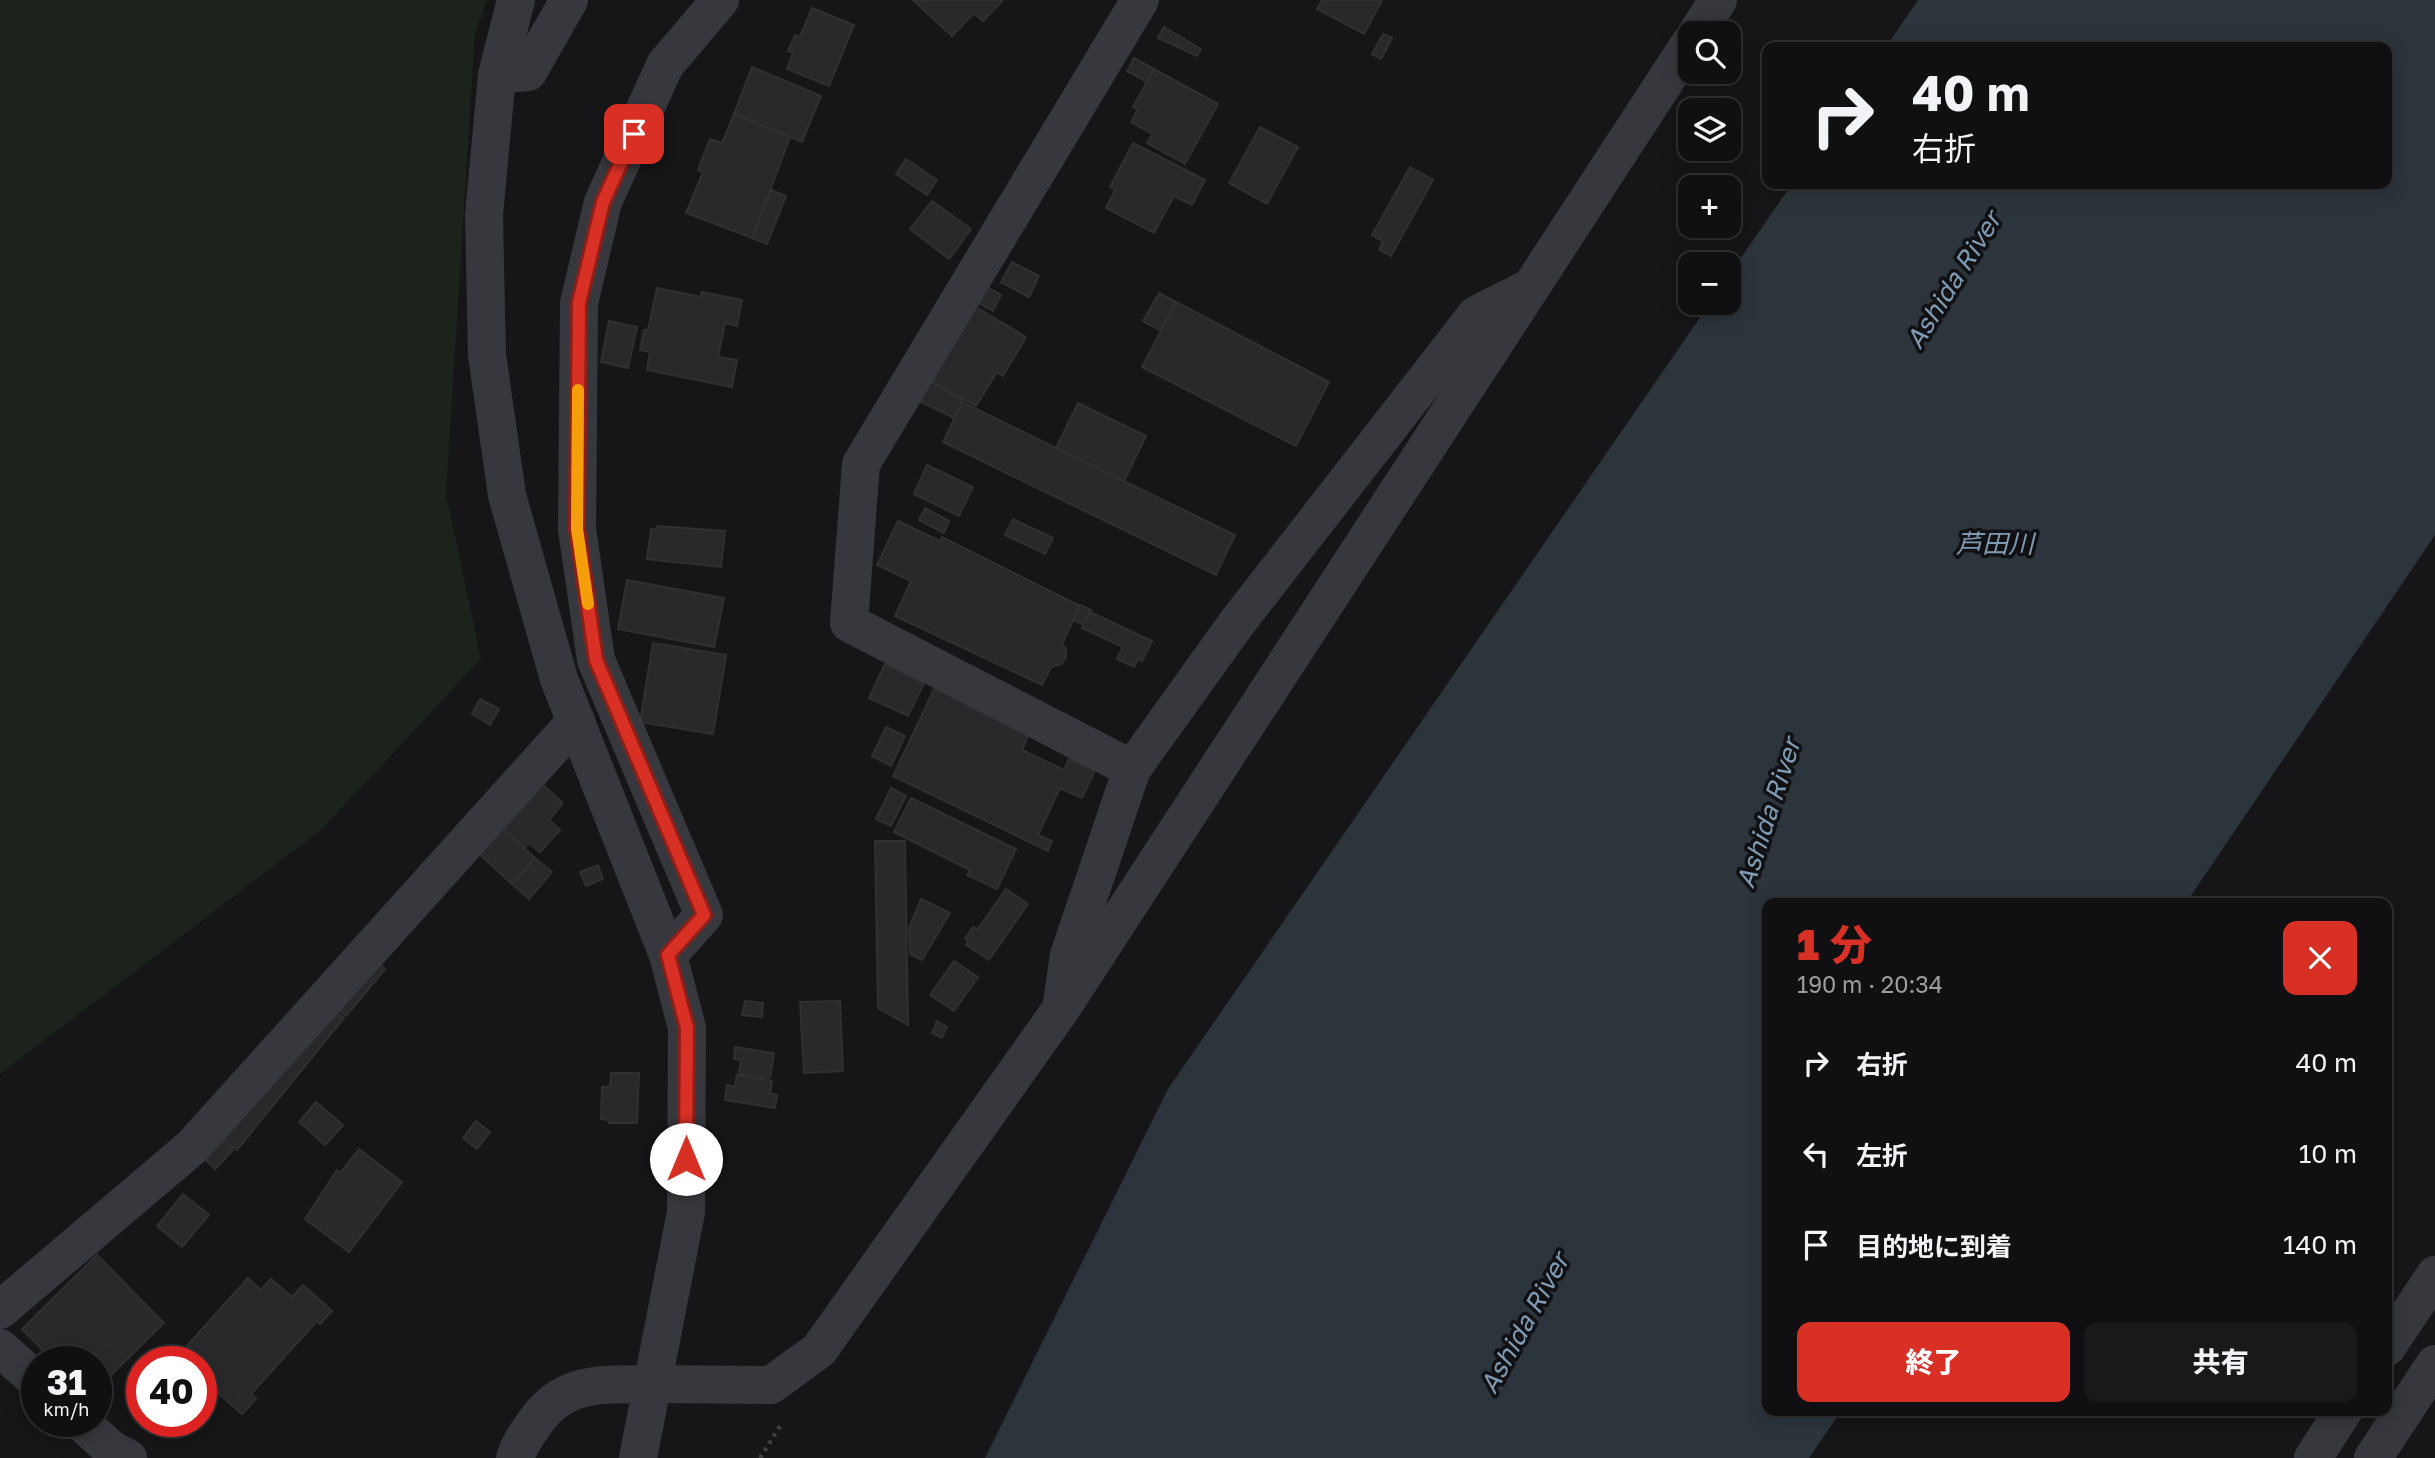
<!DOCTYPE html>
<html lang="ja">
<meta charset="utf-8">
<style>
:root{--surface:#101012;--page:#19191b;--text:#f1f3f6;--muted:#9c9d9f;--line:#303032;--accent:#d93025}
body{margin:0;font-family:"Golos Text","Noto Sans JP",sans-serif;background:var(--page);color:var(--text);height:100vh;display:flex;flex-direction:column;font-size:26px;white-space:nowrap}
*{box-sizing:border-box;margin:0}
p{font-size:23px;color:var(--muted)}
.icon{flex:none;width:38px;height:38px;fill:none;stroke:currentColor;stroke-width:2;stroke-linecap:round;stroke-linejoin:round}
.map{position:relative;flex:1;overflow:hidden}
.panel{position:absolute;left:1762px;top:898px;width:630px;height:518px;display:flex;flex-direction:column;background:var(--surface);border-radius:14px;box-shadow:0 4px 18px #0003,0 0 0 2px var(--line)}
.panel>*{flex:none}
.banner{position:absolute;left:1762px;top:42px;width:630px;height:147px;border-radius:14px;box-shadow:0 4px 18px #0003,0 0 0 2px var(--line);background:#101012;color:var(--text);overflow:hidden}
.fabs{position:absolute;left:1678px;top:21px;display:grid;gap:14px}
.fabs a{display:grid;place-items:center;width:63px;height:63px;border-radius:14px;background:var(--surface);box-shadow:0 4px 18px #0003,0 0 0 2px var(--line);font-size:35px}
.speed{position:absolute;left:21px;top:1346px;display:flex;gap:14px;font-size:35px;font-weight:700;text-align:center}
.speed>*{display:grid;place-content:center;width:91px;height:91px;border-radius:50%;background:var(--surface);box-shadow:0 4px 18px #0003,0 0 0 2px var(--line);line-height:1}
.speed small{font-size:18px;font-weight:400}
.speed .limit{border:10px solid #d22;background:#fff;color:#111}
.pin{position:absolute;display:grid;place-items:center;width:60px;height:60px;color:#fff;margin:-30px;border-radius:14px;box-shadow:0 4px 10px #0006}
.me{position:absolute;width:77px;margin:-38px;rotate:0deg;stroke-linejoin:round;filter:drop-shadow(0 0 5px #0008)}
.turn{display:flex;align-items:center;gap:24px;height:147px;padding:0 35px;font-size:32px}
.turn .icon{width:91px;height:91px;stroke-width:2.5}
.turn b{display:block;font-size:49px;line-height:60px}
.round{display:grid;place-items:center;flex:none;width:74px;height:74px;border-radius:14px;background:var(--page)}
.headline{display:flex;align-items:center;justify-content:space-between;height:119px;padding:0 35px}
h1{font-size:42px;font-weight:800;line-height:52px;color:var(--accent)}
.primary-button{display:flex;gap:14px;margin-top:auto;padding:14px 35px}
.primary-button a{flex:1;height:80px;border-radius:14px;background:var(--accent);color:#fff;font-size:28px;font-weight:800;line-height:80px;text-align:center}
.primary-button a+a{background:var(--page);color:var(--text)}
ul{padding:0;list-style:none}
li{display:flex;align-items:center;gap:21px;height:91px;padding:0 35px}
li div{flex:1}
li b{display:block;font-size:26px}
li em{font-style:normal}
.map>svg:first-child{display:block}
.green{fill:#1c231d}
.water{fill:#2c353c}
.building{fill:#29292c;stroke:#303034;stroke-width:2}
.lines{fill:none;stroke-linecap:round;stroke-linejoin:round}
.path{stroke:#3d3f44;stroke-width:4.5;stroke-dasharray:3.5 5;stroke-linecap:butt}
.minor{stroke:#37383d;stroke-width:38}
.tertiary{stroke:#37383d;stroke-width:38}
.route-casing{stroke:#8d1f18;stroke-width:18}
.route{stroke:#d93025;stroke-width:12}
.slow{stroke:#f59e0b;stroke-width:12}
.labels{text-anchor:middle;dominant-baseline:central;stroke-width:7;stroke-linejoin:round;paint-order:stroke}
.water-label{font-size:26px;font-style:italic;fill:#7f9bb3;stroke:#111113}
</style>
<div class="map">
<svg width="2435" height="1458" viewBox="0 0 2435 1458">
<rect width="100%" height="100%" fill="#161618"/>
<!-- green -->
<polygon class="green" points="0,0 487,0 475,33 446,494 481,659 321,830 0,1074"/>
<!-- water -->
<polygon class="water" points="1918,0 2435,0 2435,535 2186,903 1768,903 1768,1410 1841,1411 1809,1458 985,1458 1168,1089 1710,303 1729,303 1729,275 1792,184 2387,184 2387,47 1886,47"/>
<!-- building -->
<g class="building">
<polygon points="913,0 1003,0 983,21 974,13 952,36"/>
<polygon points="1322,0 1382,0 1364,34 1317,9"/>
<polygon points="812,8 854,25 829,86 787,69 793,53 788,51 795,35 800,37"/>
<polygon points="1164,27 1201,49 1197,56 1158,38"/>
<polygon points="1383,34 1392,38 1381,59 1372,54"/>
<polygon points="1134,58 1154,69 1147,82 1127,71"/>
<polygon points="752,67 821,96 802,142 734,114"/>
<polygon points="1154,69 1218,104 1185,164 1147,143 1153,134 1131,122 1138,109 1133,107"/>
<polygon points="734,114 790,137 752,238 686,213 703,172 698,170 710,139 722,143"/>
<polygon points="1260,127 1298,147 1267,204 1229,183"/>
<polygon points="1133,143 1205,180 1192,205 1174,196 1154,233 1106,208 1115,190 1110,187"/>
<polygon points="906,159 937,180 927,195 896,174"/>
<polygon points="1410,167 1433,180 1391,256 1379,250 1383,241 1372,235"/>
<polygon points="771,190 786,196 767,244 752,238"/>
<polygon points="932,201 971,229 949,259 910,229"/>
<polygon points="1012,262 1039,276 1029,297 1001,282"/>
<polygon points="987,287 1001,295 993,311 978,303"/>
<polygon points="657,288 701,297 702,292 742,300 737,326 725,323 718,357 737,360 732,387 647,370 650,352 640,350 644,330 648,330"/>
<polygon points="1159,293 1176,302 1161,331 1143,321"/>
<polygon points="1176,302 1329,382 1296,446 1142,367"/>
<polygon points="971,304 1026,337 1003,376 997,372 976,406 927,379"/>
<polygon points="609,321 637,327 628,368 601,362"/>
<polygon points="927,379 963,401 954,418 917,400"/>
<polygon points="962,402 1235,535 1216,575 943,442"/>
<polygon points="1078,403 1146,436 1124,481 1056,448"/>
<polygon points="927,465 973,487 959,516 914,494"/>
<polygon points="925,508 949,521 944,533 919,520"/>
<polygon points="1013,519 1053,538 1045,554 1005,535"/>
<polygon points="898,521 940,541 942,537 1080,606 1062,644 1066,649 1066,657 1062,664 1051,667 1042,685 895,616 911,581 877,565"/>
<polygon points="657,526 725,531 721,567 647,559 651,529 657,529"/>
<polygon points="627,580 724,598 714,647 618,629"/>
<polygon points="1080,605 1091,610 1084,625 1073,620"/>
<polygon points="1090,612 1152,641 1142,661 1138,659 1134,667 1117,659 1123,647 1082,628"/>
<polygon points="653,643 726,655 713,734 640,722"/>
<polygon points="885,664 924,683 908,716 869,698"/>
<polygon points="936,685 1031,729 1022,750 1064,770 1069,759 1095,771 1082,798 1060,788 1038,835 1052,841 1048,851 893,776"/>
<polygon points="480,699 499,709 490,725 472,714"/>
<polygon points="886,727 905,736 891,766 872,756"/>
<polygon points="539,781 563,803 549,820 560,830 540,852 529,843 524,848 499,825"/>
<polygon points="891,788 906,796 891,826 876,819"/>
<polygon points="911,798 1016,849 997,889 967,875 970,870 894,832"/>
<polygon points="499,825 535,858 512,884 476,851"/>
<polygon points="875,841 905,841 908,1025 878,1008"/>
<polygon points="535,858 552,872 529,899 512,884"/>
<polygon points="598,865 603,879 586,886 580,872"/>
<polygon points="1006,889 1028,904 989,960 966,945 968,941 965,939 973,927 978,929"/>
<polygon points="921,899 950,913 922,960 910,954 909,928"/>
<polygon points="372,957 385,969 346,1016 332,1004"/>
<polygon points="954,961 978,977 954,1011 930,995"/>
<polygon points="745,1001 763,1003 762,1017 742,1015"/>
<polygon points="840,1001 843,1071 804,1073 800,1002"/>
<polygon points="326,1004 344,1018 237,1150 218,1135"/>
<polygon points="937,1021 947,1027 942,1038 932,1033"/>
<polygon points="735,1047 774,1053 770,1078 739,1074 741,1060 734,1059"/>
<polygon points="611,1073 639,1073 637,1123 609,1123 608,1120 601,1119 602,1087 610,1087"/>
<polygon points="737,1075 772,1081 770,1093 777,1095 775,1108 725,1100 727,1085 735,1087"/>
<polygon points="316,1102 343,1125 325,1145 299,1122"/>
<polygon points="476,1121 490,1132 477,1149 463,1138"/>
<polygon points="218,1138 233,1150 215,1169 201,1155"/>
<polygon points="359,1149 402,1182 349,1252 305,1219 337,1170 340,1173"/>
<polygon points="183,1194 209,1215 182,1247 157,1226"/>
<polygon points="97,1255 164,1323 96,1390 96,1362 54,1362 22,1329"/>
<polygon points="248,1278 261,1290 271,1279 292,1297 303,1285 332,1311 320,1324 317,1321 251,1394 256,1399 242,1414 201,1378 201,1362 183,1362 177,1357"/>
<polygon points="142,1367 142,1385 133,1379"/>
</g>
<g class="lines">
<!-- path -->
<polyline class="path" points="760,1458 782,1423"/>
<!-- minor -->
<g class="minor">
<polyline points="497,75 528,72 569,0"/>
<polyline points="1132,769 849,623 861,464 1140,0"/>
<polyline points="668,955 704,915 596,660 577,529 579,303 603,202 665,65 720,0"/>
<polyline points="1061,1009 1069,955 1132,769 1236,624 1476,315 1531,287"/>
<polyline points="0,1310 192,1147 576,721"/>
<polyline points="0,1348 37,1381"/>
<polyline points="80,1421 112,1450 128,1458"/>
<path d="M 515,1458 C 519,1445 526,1435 534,1424 C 564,1379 603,1385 652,1384"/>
<polyline points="2373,1458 2435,1364"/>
</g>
<!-- tertiary -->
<g class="tertiary">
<polyline points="516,0 497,75 484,215 487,355 507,495 559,679 668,955 687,1028 686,1212 638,1458"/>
<polyline points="1697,33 1718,0"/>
<polyline points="2387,1347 2435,1275"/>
<polyline points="652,1384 771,1385 819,1350 1061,1009 1690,43"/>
<polyline points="2313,1458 2344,1410"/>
</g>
</g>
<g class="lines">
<defs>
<polyline id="route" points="634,134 603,202 579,303 577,529 596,660 704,915 668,955 687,1028 686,1159"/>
</defs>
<!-- route casing -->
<use href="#route" class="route-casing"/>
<!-- route -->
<use href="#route" class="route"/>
<!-- slow -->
<polyline class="slow" points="578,390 577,529 588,604"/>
</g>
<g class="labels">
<!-- water labels -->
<g class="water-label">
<text transform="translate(1953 280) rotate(-58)">Ashida River</text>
<text x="1995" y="543">芦田川</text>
<text transform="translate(1768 813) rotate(-72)">Ashida River</text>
<text transform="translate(1524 1323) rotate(-61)">Ashida River</text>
</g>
</g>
</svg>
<div class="fabs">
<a><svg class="icon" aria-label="search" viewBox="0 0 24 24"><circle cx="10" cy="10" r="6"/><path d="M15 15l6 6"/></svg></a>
<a><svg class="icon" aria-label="layers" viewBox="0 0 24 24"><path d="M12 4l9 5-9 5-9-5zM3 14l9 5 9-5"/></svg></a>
<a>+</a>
<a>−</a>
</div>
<div class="speed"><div>31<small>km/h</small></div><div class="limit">40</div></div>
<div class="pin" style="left:634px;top:134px;background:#d93025"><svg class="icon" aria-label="arrive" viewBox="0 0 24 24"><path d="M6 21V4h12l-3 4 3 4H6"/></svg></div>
<svg class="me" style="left:686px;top:1159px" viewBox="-20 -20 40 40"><circle r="19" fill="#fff"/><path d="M0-13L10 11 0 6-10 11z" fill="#d93025"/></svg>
<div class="banner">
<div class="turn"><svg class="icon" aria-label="right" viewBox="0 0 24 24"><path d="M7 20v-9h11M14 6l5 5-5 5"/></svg><div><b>40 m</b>右折</div></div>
</div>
<section class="panel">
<div class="headline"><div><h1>1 分</h1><p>190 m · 20:34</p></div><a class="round" style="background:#d93025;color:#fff"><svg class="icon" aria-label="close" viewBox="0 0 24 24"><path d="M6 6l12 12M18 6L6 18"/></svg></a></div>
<ul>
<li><svg class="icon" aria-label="right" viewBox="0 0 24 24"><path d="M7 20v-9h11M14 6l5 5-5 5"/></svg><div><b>右折</b></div><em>40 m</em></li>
<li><svg class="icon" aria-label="left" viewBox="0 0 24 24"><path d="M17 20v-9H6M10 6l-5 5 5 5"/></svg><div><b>左折</b></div><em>10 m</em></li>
<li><svg class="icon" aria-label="arrive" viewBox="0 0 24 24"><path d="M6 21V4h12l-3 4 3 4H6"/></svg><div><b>目的地に到着</b></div><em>140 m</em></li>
</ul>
<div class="primary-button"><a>終了</a><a>共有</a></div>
</section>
</div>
